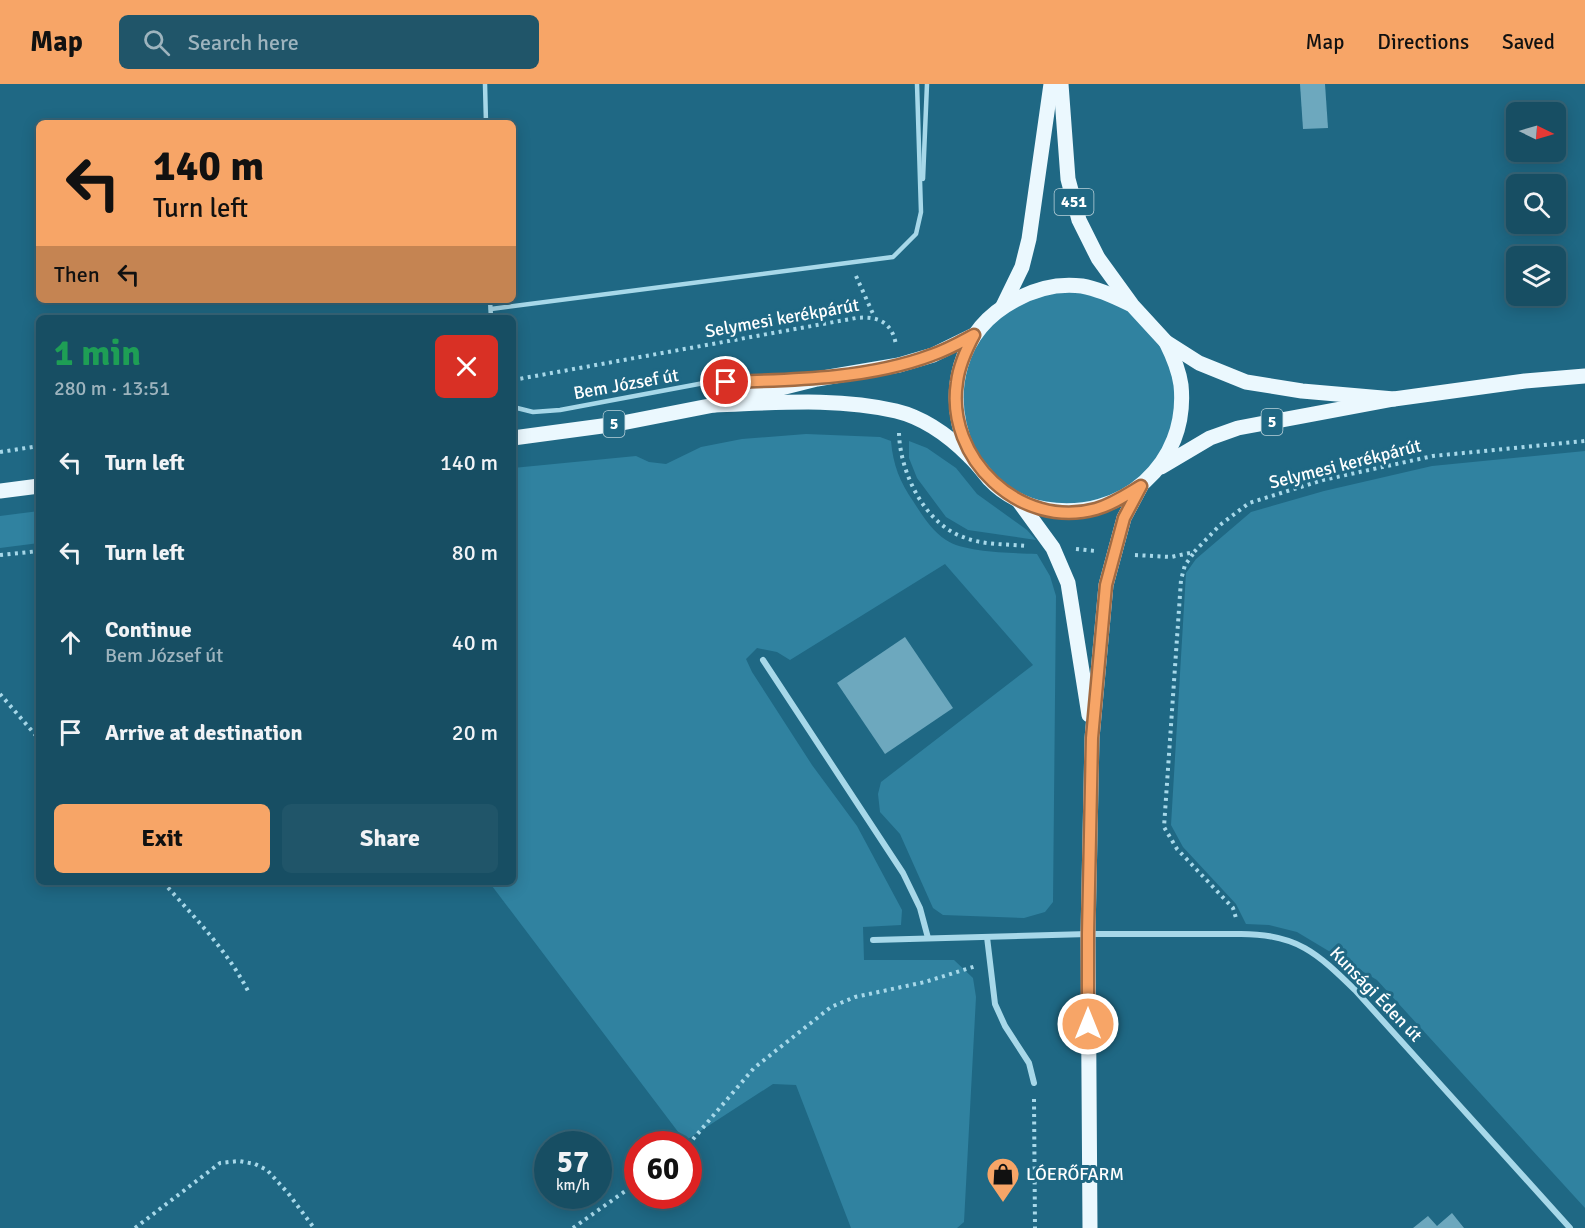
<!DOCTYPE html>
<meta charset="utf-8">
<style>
:root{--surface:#174e63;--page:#205569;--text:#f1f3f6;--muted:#9eb4be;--line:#366578;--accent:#f7a567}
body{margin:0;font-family:Signika,sans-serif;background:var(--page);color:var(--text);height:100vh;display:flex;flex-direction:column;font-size:22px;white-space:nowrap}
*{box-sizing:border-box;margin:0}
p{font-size:20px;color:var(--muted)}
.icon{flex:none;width:33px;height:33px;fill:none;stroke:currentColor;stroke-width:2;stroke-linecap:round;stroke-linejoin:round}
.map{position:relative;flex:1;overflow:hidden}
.side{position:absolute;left:36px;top:231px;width:480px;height:570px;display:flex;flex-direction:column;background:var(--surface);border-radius:9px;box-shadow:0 3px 15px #0003,0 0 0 2px var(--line)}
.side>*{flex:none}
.guide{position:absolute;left:36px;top:36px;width:480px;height:183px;border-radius:9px;box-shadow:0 3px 15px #0003,0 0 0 2px var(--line);background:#f7a567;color:#111;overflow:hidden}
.needle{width:39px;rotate:95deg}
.buttons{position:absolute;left:1506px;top:18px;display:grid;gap:12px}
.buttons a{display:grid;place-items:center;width:60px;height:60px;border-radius:9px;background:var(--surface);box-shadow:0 3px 15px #0003,0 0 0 2px var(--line);font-size:30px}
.speed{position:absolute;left:534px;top:1047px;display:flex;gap:12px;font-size:30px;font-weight:700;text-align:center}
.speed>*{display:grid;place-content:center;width:78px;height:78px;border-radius:50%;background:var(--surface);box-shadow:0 3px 15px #0003,0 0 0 2px var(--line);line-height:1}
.speed small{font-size:15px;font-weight:400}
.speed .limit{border:9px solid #d22;background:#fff;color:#111}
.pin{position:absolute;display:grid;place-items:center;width:51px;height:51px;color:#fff;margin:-26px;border:3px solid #fff;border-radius:50%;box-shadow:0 2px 6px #0007}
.me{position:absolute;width:66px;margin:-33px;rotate:0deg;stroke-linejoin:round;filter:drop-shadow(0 0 4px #0008)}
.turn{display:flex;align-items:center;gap:21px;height:126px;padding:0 18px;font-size:27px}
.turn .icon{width:78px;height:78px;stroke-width:2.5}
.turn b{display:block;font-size:42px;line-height:51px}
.then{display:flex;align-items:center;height:57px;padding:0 18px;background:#0003;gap:12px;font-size:22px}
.round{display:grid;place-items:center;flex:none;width:63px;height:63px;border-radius:9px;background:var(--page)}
.headline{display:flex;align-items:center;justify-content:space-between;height:102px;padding:0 18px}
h1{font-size:36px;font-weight:700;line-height:45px;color:#1e9e55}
.cta{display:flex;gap:12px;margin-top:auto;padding:12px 18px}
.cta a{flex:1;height:69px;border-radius:9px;background:var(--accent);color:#111;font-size:24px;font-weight:700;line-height:69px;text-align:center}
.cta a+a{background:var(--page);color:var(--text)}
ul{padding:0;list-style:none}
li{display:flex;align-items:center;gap:18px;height:90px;padding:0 18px}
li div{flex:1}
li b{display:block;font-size:22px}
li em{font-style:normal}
header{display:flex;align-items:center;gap:36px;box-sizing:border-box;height:84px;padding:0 30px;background:var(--accent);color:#111}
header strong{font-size:28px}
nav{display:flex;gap:33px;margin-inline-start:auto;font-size:21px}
.search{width:420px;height:54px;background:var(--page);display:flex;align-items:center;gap:15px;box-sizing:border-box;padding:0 21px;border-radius:9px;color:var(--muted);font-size:22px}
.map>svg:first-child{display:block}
.green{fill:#3082a0}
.building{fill:#6da8be}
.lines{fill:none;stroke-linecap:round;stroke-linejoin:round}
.path{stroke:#a7d8e9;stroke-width:4;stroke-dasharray:3 4.5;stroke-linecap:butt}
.service{stroke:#a7d8e9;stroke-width:4.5}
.minor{stroke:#a7d8e9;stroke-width:6}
.primary{stroke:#ebf8fe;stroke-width:15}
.route-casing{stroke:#a16b43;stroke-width:15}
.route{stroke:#f7a567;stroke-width:10}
.labels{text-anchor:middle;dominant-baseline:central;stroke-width:6;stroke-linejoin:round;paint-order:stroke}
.shield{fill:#1f6884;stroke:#bcd2da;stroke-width:1.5}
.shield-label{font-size:16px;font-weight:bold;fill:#fff}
.street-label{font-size:18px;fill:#fff;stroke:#1f6884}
.poi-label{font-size:18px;fill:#fff;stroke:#1f6884;text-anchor:start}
</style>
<header>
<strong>Map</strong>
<div class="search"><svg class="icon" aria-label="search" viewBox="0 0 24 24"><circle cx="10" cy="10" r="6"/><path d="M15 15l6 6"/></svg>Search here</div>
<nav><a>Map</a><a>Directions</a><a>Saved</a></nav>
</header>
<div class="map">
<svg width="1585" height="1144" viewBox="0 0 1585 1144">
<rect width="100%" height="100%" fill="#1f6884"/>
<!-- green -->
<g class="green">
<circle cx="1068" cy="315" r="108"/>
<path d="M 806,350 L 880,353 L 891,357 C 893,381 900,398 913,417 C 922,431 932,447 946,456 C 965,469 1014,469 1037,470 L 1050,492 L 1056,512 L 1053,818 L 1045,828 L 1024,834 L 943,831 L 933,824 L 900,750 L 880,728 L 878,710 L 881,698 L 1033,581 L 945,480 L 790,576 L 777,568 L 757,564 L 746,575 L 752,588 L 812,681 L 857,742 L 902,826 L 901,841 L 863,843 L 864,876 L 954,876 L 973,894 L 976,913 L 964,1138 L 957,1144 L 851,1144 L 796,1001 L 773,1000 L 685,1057 L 489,798 L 513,798 L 513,384 L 636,372 L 649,378 L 666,380 L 701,363 L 742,355 Z"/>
<polygon points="909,357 927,364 956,384 977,410 1027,446 1036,456 968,446 946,433 917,394 909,374"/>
<polygon points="1585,367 1585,1124 1377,896 1297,848 1269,841 1246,840 1236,820 1183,763 1171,741 1186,489 1196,475 1251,428 1324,407 1432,382"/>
<polygon points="39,427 39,459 0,464 0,432"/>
</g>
<!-- building -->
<g class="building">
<polygon points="1300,0 1325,0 1328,44 1303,45"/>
<polygon points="905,553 953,624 885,670 837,599"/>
<polygon points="1452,1129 1464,1144 1413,1144 1428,1132 1437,1142"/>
</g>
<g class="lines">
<!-- path -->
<g class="path">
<polyline points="856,192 874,232"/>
<path d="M 513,296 L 856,234 C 877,232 892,237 896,261"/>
<path d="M 899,349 C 900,388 924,439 963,453 C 982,461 1006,460 1026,462"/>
<polyline points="0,368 39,362"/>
<polyline points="1076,465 1095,467"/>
<polyline points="1193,470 1185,481 1181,496 1164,743 1177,765 1233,824 1236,834"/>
<polyline points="0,471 39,467"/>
<polyline points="1135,471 1171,473 1194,468 1220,441 1249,419 1323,396 1433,372 1585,357"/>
<polyline points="0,610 39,655"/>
<path d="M 163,798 C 194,833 227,866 248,907"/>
<polyline points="1034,1015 1035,1144"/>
<polyline points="688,1061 754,984 831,923 855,913 925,898 976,882"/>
<polyline points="135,1144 220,1079 239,1077 255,1080 267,1086 288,1109 314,1144"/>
<polyline points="573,1144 638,1098"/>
</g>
<!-- service -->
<g class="service">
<polyline points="485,0 486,39"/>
<polyline points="923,95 927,0"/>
<polyline points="490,216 491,234"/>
<polyline points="491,225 893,173 916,150 921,128 917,0"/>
<polyline points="513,323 533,328 560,326 704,299 787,296"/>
</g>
<!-- minor -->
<g class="minor">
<polyline points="763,576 903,789 920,824 928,854"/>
<polyline points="987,853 995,920 1005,942 1029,979 1034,999"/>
<path d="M 873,856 L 1088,850 L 1241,850 C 1297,850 1317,869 1355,906 L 1570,1144"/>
</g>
<!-- primary -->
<g class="primary">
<polyline points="1061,0 1068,95 1079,136 1098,174 1132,221 1166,258 1199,279 1246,298 1302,307 1394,315"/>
<polyline points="1003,222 1022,183 1029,155 1051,0"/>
<path d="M 714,321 C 774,319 837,313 896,327 C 925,334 949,352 969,372 C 977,379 983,388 990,396 C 1003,410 1026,422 1045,425 C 1122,438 1189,380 1181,301 C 1179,286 1173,272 1166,258"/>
<polyline points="513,354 617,340 714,321 817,295 899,281 933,271 974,251"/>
<path d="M 968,367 C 943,310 958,246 1015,216 C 1035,205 1059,199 1082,202 C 1099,205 1114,212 1130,220"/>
<polyline points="1161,383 1210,354 1238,344 1394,315 1525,297 1585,292"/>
<polyline points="0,407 39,402"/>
<polyline points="1018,416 1053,464 1068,499 1089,631"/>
<polyline points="1090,1144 1088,850 1092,654 1106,501 1124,434 1141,402"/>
</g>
</g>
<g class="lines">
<defs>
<path id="route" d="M 726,298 C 794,296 868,295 932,271 C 947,266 961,258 974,251 C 966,266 959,281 957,298 C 945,374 1020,446 1096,425 C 1113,420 1126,411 1141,402 L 1124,434 L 1106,501 L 1092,654 L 1088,850 L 1088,940"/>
</defs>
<!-- route casing -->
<use href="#route" class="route-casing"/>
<!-- route -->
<use href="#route" class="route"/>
</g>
<!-- icons -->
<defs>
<symbol id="shop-pin" viewBox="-11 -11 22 30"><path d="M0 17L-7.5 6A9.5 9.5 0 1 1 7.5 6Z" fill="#f7a567" stroke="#1f6884"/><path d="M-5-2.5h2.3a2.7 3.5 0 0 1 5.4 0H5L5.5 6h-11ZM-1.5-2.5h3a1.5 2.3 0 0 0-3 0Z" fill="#111"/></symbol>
</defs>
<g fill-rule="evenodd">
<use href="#shop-pin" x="984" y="1071" width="38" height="52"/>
</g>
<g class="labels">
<!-- shield labels -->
<g class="shield">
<rect x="1054.5" y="105" width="39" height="26" rx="4.5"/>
<rect x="1261.5" y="325" width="21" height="26" rx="4.5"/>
<rect x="603.5" y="327" width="21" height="26" rx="4.5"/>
</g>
<g class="shield-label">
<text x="1074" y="118">451</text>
<text x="1272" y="338">5</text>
<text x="614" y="340">5</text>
</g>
<!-- street labels -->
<g class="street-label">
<text transform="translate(782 234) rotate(-10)">Selymesi kerékpárút</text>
<text transform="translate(626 300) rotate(-10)">Bem József út</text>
<text transform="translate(1345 380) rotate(-14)">Selymesi kerékpárút</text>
<text transform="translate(1376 910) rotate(46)">Kunsági Éden út</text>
</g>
<!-- poi labels -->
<g class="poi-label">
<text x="1026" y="1090">LÓERŐFARM</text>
</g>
</g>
</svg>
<div class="buttons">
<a><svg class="needle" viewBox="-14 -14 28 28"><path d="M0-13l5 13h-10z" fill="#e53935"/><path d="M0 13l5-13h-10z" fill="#9eb4be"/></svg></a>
<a><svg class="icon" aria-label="search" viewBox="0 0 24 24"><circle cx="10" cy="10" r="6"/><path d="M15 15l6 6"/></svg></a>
<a><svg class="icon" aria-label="layers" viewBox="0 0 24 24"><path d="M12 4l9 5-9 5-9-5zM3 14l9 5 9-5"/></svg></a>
</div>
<div class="speed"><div>57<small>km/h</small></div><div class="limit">60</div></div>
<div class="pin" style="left:726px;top:298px;background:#d93025"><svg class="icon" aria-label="arrive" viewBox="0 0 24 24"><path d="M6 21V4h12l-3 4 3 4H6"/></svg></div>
<svg class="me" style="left:1088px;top:940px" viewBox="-20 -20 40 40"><circle r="17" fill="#f7a567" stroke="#fff" stroke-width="3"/><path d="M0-11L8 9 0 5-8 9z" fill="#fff"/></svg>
<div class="guide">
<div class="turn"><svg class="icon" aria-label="left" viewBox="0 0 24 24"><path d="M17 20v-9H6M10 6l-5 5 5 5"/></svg><div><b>140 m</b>Turn left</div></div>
<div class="then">Then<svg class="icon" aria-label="left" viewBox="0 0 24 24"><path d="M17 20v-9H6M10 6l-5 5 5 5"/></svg></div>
</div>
<section class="side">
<div class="headline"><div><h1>1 min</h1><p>280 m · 13:51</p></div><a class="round" style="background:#d93025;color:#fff"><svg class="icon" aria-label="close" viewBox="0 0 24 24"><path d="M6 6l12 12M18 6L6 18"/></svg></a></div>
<ul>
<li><svg class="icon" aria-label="left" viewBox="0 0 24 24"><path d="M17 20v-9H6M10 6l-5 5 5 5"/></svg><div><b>Turn left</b></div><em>140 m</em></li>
<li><svg class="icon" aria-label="left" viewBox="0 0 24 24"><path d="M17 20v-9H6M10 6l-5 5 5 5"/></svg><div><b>Turn left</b></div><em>80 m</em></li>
<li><svg class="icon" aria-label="ahead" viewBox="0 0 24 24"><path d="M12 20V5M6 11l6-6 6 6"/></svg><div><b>Continue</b><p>Bem József út</p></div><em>40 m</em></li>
<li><svg class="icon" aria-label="arrive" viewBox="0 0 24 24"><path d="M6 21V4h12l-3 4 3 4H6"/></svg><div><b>Arrive at destination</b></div><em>20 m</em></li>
</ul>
<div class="cta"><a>Exit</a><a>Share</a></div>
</section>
</div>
